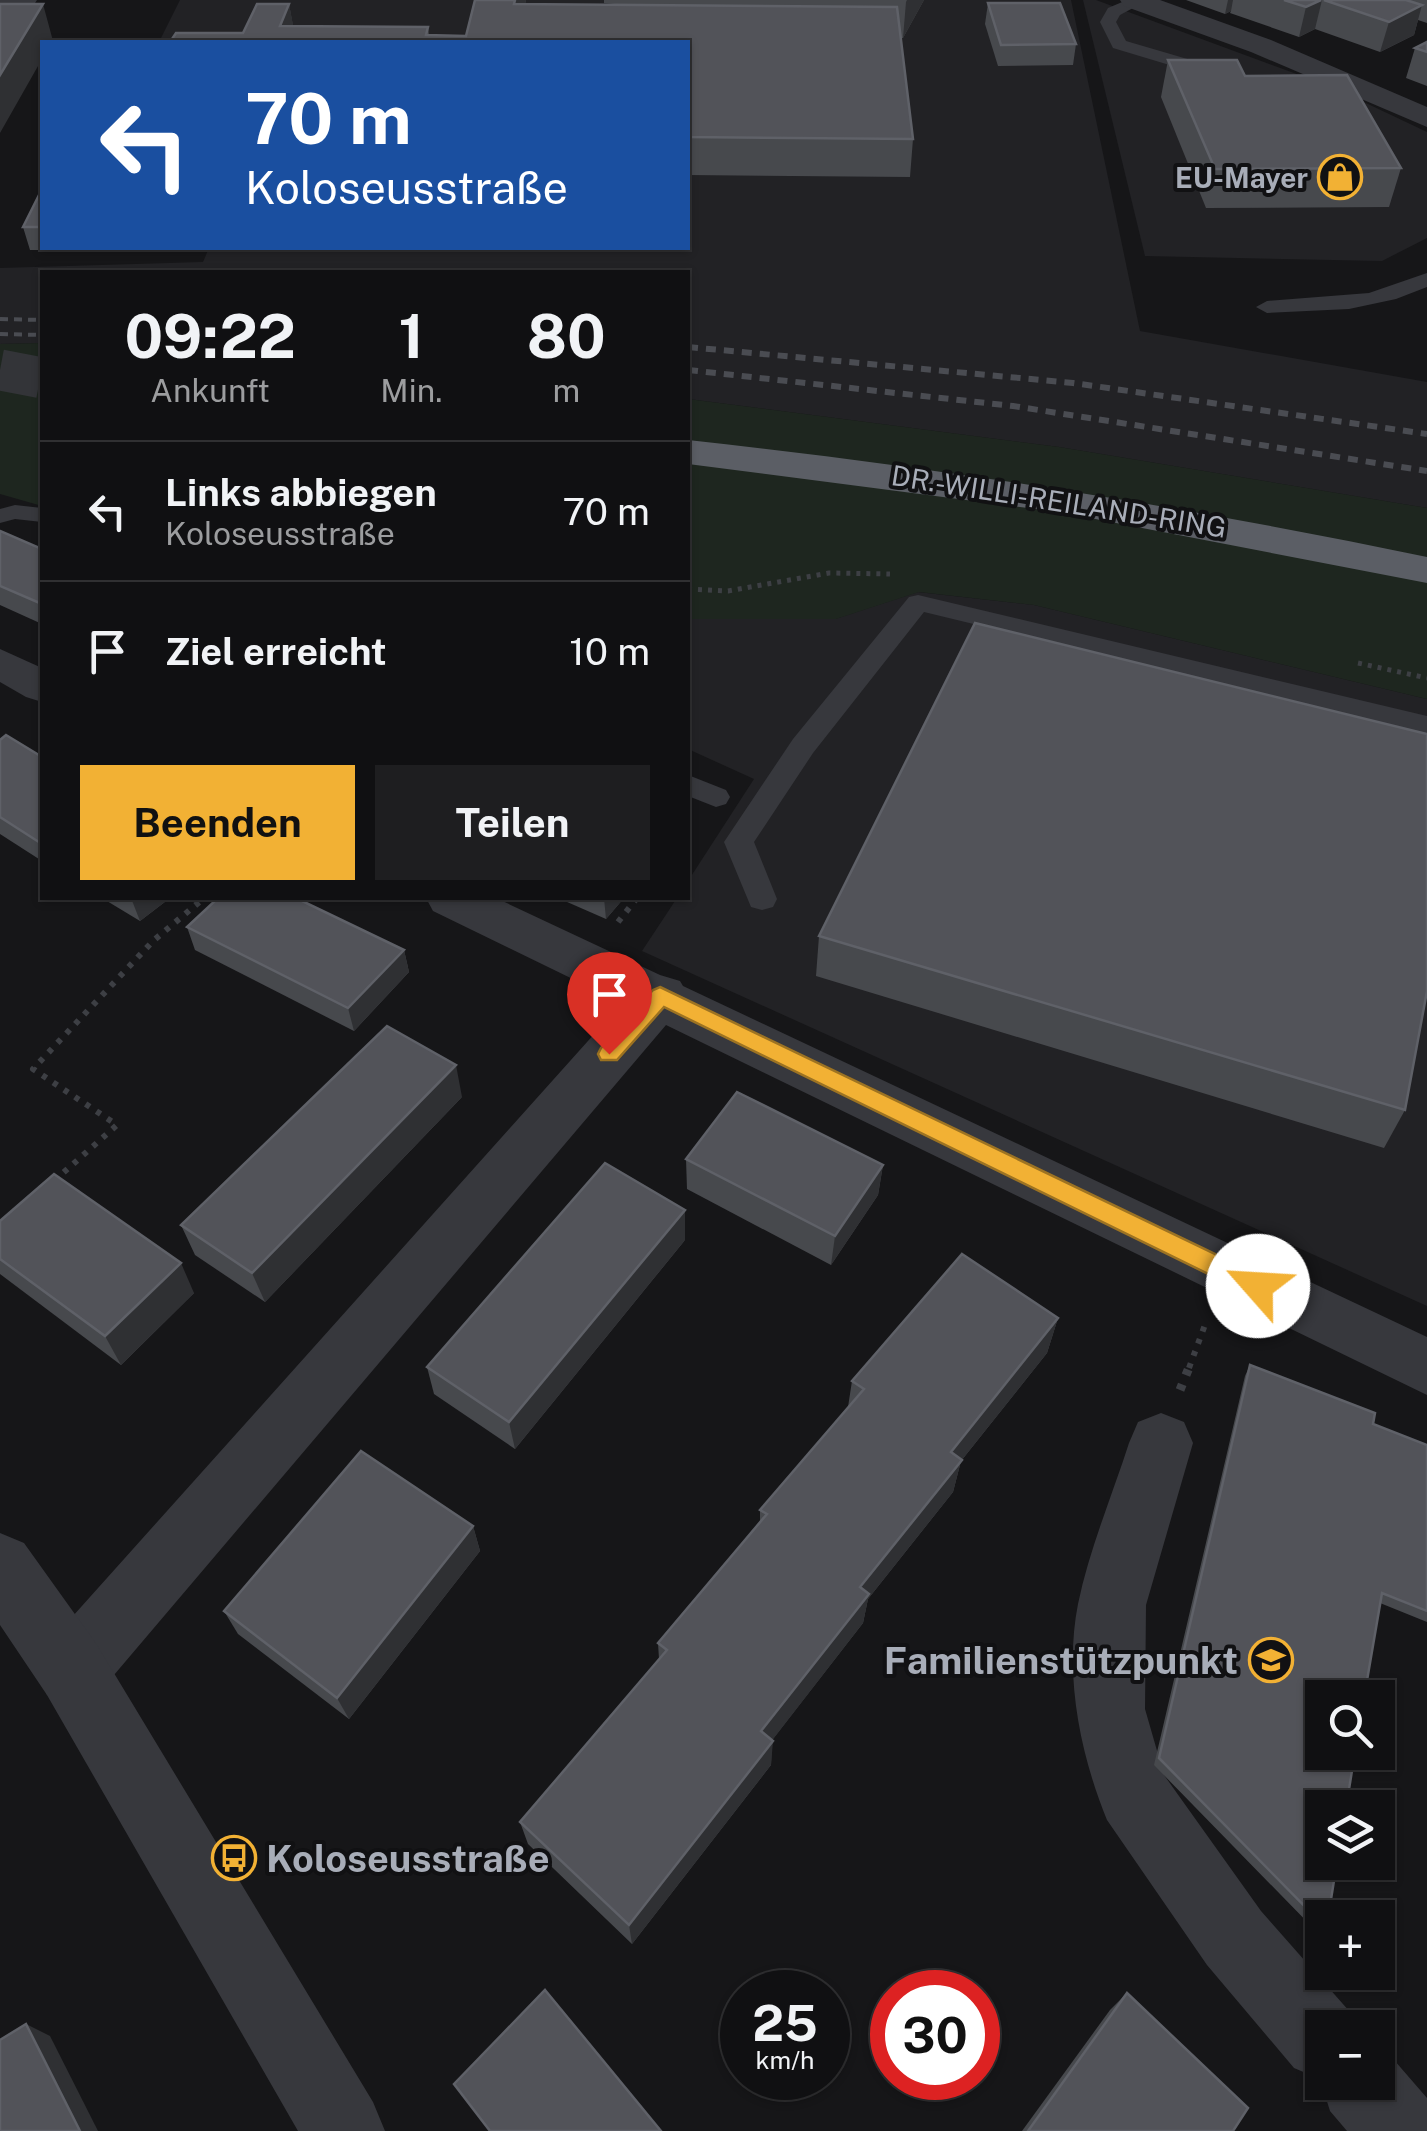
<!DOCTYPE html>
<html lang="de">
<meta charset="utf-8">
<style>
:root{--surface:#101012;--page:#1e1e20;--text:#f1f3f6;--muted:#9c9d9f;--line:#303032;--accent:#f2b134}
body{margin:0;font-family:"Public Sans",sans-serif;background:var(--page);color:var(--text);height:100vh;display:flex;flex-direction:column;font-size:38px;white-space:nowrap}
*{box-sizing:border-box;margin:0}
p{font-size:32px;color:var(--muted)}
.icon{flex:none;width:55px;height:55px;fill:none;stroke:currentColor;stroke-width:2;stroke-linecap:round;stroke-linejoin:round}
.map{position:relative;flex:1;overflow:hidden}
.panel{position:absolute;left:40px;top:270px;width:650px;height:630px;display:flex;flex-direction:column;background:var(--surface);border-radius:0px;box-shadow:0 2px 8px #0004,0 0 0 2px var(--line)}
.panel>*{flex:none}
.guide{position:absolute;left:40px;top:40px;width:650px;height:210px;border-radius:0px;box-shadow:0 2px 8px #0004,0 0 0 2px var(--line);background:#1a4fa0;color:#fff;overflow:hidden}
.controls{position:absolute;left:1305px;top:1680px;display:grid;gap:20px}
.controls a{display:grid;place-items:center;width:90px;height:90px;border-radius:0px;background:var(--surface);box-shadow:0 2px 8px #0004,0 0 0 2px var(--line);font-size:50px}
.speed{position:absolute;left:720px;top:1970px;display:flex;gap:20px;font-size:50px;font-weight:700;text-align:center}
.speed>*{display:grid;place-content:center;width:130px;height:130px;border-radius:50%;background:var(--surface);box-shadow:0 2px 8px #0004,0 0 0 2px var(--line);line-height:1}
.speed small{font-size:25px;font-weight:400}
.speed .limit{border:15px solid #d22;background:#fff;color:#111}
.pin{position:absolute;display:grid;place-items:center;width:85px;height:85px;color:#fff;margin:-102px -42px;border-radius:50% 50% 50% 0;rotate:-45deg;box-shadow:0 0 10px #0007}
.pin .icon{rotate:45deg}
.me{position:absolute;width:110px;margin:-55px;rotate:296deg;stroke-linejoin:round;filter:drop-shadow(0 0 8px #0008)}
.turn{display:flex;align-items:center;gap:35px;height:210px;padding:0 40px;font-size:45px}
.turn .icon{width:130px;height:130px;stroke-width:2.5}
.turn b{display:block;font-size:70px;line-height:85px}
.eta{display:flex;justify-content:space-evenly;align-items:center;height:170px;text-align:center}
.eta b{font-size:60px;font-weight:700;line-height:70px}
.action{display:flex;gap:20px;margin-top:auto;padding:20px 40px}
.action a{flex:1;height:115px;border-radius:0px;background:var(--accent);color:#111;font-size:40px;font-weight:700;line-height:115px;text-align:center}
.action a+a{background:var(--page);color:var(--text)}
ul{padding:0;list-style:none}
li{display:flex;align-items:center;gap:30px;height:140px;padding:0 40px;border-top:2px solid var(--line)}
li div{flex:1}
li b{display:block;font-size:38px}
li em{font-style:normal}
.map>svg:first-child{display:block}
.built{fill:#222225}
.green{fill:#1e261f}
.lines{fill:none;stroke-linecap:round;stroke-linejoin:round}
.trunk-tunnel{stroke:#333438;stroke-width:41;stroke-dasharray:41 21;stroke-linecap:butt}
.path-far2{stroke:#3d3f44;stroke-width:5;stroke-dasharray:4 6;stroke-linecap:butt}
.path-far1{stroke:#3d3f44;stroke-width:6;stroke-dasharray:5 8;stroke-linecap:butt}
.path{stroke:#3d3f44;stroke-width:9;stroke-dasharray:6 10;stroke-linecap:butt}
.service{fill:#37383d;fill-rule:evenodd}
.minor{fill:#37383d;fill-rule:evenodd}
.tertiary{fill:#37383d;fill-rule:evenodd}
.trunk{fill:#5b5e65;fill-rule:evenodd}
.rail-far1{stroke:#4a4c52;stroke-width:4;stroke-dasharray:8 6;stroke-linecap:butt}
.rail{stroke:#4a4c52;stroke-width:6;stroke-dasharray:10 8;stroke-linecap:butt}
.wall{fill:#47494d}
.shaded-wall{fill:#2f3033}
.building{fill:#525359;stroke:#5f6168;stroke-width:2.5}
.route{fill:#f2b134;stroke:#9d7322;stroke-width:2.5}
.labels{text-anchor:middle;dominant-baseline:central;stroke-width:8;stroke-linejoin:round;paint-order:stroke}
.far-poi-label{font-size:28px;font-weight:bold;fill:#a8adb8;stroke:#111113;text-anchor:end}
.far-street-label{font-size:28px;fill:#a8adb8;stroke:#111113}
.near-poi-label{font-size:38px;font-weight:bold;fill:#a8adb8;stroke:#111113;text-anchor:end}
</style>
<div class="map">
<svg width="1427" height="2131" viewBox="0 0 1427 2131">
<rect width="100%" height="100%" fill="#161618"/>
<!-- built -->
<g class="built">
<polygon points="180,0 1071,0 1140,331 1427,382 1427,508 1059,447 688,399 688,272 42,272 42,343 0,344 0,268 203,262 209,248 688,248 688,42 159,42"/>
<polygon points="1083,0 1096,0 1332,87 1427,132 1427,238 1382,261 1145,256"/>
<polygon points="918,592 1034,605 1427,699 1427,1306 642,951 677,898 688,898 688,881 754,779 688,749 688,619 835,619"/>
</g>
<!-- green -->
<g class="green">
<polygon points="42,343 42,506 0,494 0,344"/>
<polygon points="688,399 1059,447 1427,508 1427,699 1034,605 919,592 836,619 688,619"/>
</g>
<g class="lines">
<!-- trunk-tunnel -->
<polyline class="trunk-tunnel" points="0,370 42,378"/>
<!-- path-far2 -->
<g class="path-far2">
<polyline points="688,589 728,591 829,573 890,574"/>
<polyline points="1358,663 1427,678"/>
</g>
<!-- path-far1 -->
<g class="path-far1">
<polyline points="618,922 637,898"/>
<polyline points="54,1181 117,1125 33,1069 153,941 204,898"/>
<polyline points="1189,1368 1206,1322"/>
</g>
<!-- path -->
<polyline class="path" points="1180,1390 1190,1365"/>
<!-- service -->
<g class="service">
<polygon points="1127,0 1146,1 1120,15 1116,22 1126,41 1218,68 1218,76 1206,76 1113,48 1100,22 1108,8"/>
<polygon points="1427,273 1427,287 1396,299 1349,309 1267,313 1256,307 1267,301 1369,293"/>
<polygon points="15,505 42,508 42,522 15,519 0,523 0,509"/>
<polygon points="918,595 1427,716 1427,734 924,612 813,753 754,842 777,899 773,907 762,910 751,907 724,842 793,739 909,597"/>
<polygon points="688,775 726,790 730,797 726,804 716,807 688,796"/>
</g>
<!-- minor -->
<g class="minor">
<polygon points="0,649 42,668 42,702 26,697 0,682"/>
<polygon points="426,898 496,898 660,975 680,981 683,986 1427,1337 1427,1395 666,1025 97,1695 72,1705 47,1695 37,1670 47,1645 622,1003 433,911"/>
<path d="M 1161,1413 L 1184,1422 L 1193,1443 L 1146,1605 L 1145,1709 L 1164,1775 L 1261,1911 L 1350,2012 L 1357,2028 L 1322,2028 L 1322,2082 L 1378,2082 L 1378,2049 L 1388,2053 L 1427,2098 L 1427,2131 L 1347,2131 L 1330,2111 L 1320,2079 L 1294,2068 L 1207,1965 L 1107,1820 C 1080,1754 1064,1675 1078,1604 C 1089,1550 1112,1496 1129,1443 L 1138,1422 Z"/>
</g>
<!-- tertiary -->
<g class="tertiary">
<polygon points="0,0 37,0 33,6 0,11"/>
<polygon points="1120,0 1160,0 1271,40 1427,107 1427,127 1251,52 1124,6"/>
<polygon points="0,1533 24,1543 97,1645 373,2102 385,2131 298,2131 47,1695 0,1625"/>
</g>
<!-- trunk -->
<path class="trunk" d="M 688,440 C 937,467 1182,506 1427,557 L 1427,583 L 1059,512 L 688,464 Z"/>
<!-- rail-far1 -->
<g class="rail-far1">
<polyline points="0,319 42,320"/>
<polyline points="0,334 42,335"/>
</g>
<!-- rail -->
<g class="rail">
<polyline points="688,347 1073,383 1427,434"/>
<polyline points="688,370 1013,406 1427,471"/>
</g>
</g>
<!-- wall -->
<g class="wall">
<polygon points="475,0 526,0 525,4 625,5 604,3 604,0 924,0 903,38 901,38 913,139 910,177 688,175 688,42 243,33 289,4 293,26 428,27 429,35 466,36"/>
<polygon points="1186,0 1427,0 1427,23 1418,20 1414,35 1380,52 1315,29 1299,37 1230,13 1231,11 1225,14"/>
<polygon points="988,3 1076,44 1073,65 998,66 985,24"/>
<polygon points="1427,42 1427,86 1406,78 1415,48"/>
<polygon points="1168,60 1245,76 1401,168 1389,207 1206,208 1161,97"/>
<polygon points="42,189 42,248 104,248 103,250 30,250 23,227"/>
<polygon points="0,531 42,549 42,624 0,605"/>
<polygon points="0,740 42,757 42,861 0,834"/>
<polygon points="102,898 170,898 140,921"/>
<polygon points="558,898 624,898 606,919"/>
<polygon points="187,927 404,950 409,972 354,1031 195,950"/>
<polygon points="819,936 1405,1110 1384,1148 816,976"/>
<polygon points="462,1097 265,1302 195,1255 181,1225"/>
<polygon points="686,1159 883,1165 878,1195 831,1265 687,1189"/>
<polygon points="0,1221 194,1293 121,1365 0,1274"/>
<polygon points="685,1240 515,1449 434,1394 427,1367"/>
<polygon points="1058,1318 1047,1353 961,1461 953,1492 868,1599 863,1623 772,1740 771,1765 632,1944 528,1844 520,1822 659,1659 658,1643 760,1523 760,1510 848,1407 852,1381"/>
<polygon points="1250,1365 1373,1424 1427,1445 1427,1622 1380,1603 1322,1918 1322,1930 1318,1933 1154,1765 1245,1376"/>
<polygon points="473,1526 480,1551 349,1719 238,1634 224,1611"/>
<polygon points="1127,1993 1233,2131 1022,2131 1110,2010"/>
</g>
<!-- shaded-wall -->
<g class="shaded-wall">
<polygon points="515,0 526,0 517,40 514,4"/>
<polygon points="907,0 924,0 903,38 906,2"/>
<polygon points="1228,0 1233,0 1231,11 1225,14"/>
<polygon points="1322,0 1315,29 1299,37 1306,7"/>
<polygon points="43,4 53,41 52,42 42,42 42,59 0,133 0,75"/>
<polygon points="289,4 296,40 280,26"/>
<polygon points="1422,5 1414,35 1380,52 1389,22"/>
<polygon points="131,898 170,898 140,921"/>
<polygon points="604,898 624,898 606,919"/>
<polygon points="404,950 409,972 354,1031 348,1008"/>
<polygon points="456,1065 462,1097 265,1302 252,1273"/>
<polygon points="883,1165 878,1195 831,1265 835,1236"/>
<polygon points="685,1210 685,1240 515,1449 509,1422"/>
<polygon points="181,1263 194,1293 121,1365 105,1336"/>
<polygon points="1058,1318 1047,1353 961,1461 953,1492 868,1599 863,1623 760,1756 761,1731 951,1452"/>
<polygon points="473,1526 480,1551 349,1719 337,1698"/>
<polygon points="773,1741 771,1765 632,1944 629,1925"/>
<polygon points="26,2024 50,2036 98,2131 80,2131"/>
</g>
<!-- building -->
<g class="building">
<polygon points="475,0 515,0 514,4 897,7 913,139 688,137 688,42 170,42 176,33 243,33 257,4 289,4 280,26 428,27 426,35 466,36"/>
<polygon points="1284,0 1321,0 1306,7"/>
<polygon points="1324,0 1406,0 1422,5 1389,22"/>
<polygon points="988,3 1060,3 1076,44 1001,45"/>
<polygon points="0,4 43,4 0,75"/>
<polygon points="1427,42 1427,52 1415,48"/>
<polygon points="1168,60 1237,60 1245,76 1347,75 1401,168 1215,169"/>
<polygon points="42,189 42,227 23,227"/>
<polygon points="0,531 42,549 42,604 0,586"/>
<polygon points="975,623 1427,734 1427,991 1405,1110 819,936"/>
<polygon points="6,735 42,757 42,844 0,817 0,740"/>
<polygon points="218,898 296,898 404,950 348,1008 187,927"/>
<polygon points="387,1026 456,1065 252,1273 181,1225"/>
<polygon points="737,1092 883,1165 835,1236 686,1159"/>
<polygon points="605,1163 685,1210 509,1422 427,1367"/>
<polygon points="54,1174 181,1263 105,1336 0,1259 0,1221"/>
<polygon points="962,1254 1058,1318 951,1452 962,1460 860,1587 869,1594 761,1731 773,1741 629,1925 520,1822 667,1650 658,1643 767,1514 760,1510 864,1389 852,1381"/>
<polygon points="1250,1365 1375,1413 1373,1424 1427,1445 1427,1611 1382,1593 1364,1698 1322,1698 1322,1752 1355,1752 1346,1808 1322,1808 1322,1862 1337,1862 1328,1918 1322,1918 1322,1924 1159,1758"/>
<polygon points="361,1451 473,1526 337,1698 224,1611"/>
<polygon points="545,1990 661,2131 490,2131 454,2084"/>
<polygon points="1127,1993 1248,2108 1233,2131 1028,2131"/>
<polygon points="26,2024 80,2131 0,2131 0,2040"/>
</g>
<!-- route -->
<polygon class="route" points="660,987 1267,1279 1270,1286 1267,1294 1258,1297 1249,1294 664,1007 617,1060 601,1060 598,1054 601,1048 653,990"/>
<!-- icons -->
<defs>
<symbol id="shop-ring" viewBox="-11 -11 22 22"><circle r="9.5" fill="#111113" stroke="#f2b134" stroke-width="1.5"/><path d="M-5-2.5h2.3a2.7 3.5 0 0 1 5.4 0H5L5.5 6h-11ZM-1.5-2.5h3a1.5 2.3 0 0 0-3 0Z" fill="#f2b134"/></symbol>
<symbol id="school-ring" viewBox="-11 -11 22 22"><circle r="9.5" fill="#111113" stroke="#f2b134" stroke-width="1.5"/><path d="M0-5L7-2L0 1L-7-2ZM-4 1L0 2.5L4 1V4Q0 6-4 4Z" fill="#f2b134"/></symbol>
<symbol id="bus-ring" viewBox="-11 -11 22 22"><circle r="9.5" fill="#111113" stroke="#f2b134" stroke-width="1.5"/><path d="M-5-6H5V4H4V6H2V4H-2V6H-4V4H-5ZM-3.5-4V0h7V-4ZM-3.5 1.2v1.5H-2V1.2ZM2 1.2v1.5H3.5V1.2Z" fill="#f2b134"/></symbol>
</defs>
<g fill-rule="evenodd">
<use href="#shop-ring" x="1315" y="152" width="50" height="50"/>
<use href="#school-ring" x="1246" y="1635" width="50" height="50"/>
<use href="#bus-ring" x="209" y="1833" width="50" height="50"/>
</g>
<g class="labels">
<!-- far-poi labels -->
<g class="far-poi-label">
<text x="1308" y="177">EU-Mayer</text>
</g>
<!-- far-street labels -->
<g class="far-street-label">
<text transform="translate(1059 501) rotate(9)">DR.-WILLI-REILAND-RING</text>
</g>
<!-- near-poi labels -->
<g class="near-poi-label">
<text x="1238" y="1660">Familienstützpunkt</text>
<text x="266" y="1858" text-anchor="start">Koloseusstraße</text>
</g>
</g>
</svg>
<div class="controls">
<a><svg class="icon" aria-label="search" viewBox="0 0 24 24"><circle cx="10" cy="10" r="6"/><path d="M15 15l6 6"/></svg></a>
<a><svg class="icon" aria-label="layers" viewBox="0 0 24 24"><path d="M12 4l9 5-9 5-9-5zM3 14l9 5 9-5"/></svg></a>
<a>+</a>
<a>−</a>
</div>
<div class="speed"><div>25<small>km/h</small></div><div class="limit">30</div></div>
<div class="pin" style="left:609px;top:1054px;background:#d93025"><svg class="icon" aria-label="arrive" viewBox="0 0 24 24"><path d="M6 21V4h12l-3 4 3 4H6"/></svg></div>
<svg class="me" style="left:1258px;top:1286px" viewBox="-20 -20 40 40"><circle r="19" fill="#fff"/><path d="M0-13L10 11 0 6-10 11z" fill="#f2b134"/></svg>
<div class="guide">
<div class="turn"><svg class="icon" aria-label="left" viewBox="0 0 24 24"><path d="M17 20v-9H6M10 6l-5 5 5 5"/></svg><div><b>70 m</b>Koloseusstraße</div></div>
</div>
<section class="panel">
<div class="eta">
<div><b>09:22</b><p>Ankunft</p></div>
<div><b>1</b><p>Min.</p></div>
<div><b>80</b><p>m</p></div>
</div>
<ul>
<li><svg class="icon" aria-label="left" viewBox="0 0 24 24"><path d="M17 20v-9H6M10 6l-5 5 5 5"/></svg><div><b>Links abbiegen</b><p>Koloseusstraße</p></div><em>70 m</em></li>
<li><svg class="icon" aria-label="arrive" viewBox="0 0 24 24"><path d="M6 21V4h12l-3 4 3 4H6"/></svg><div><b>Ziel erreicht</b></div><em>10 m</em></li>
</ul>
<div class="action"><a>Beenden</a><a>Teilen</a></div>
</section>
</div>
